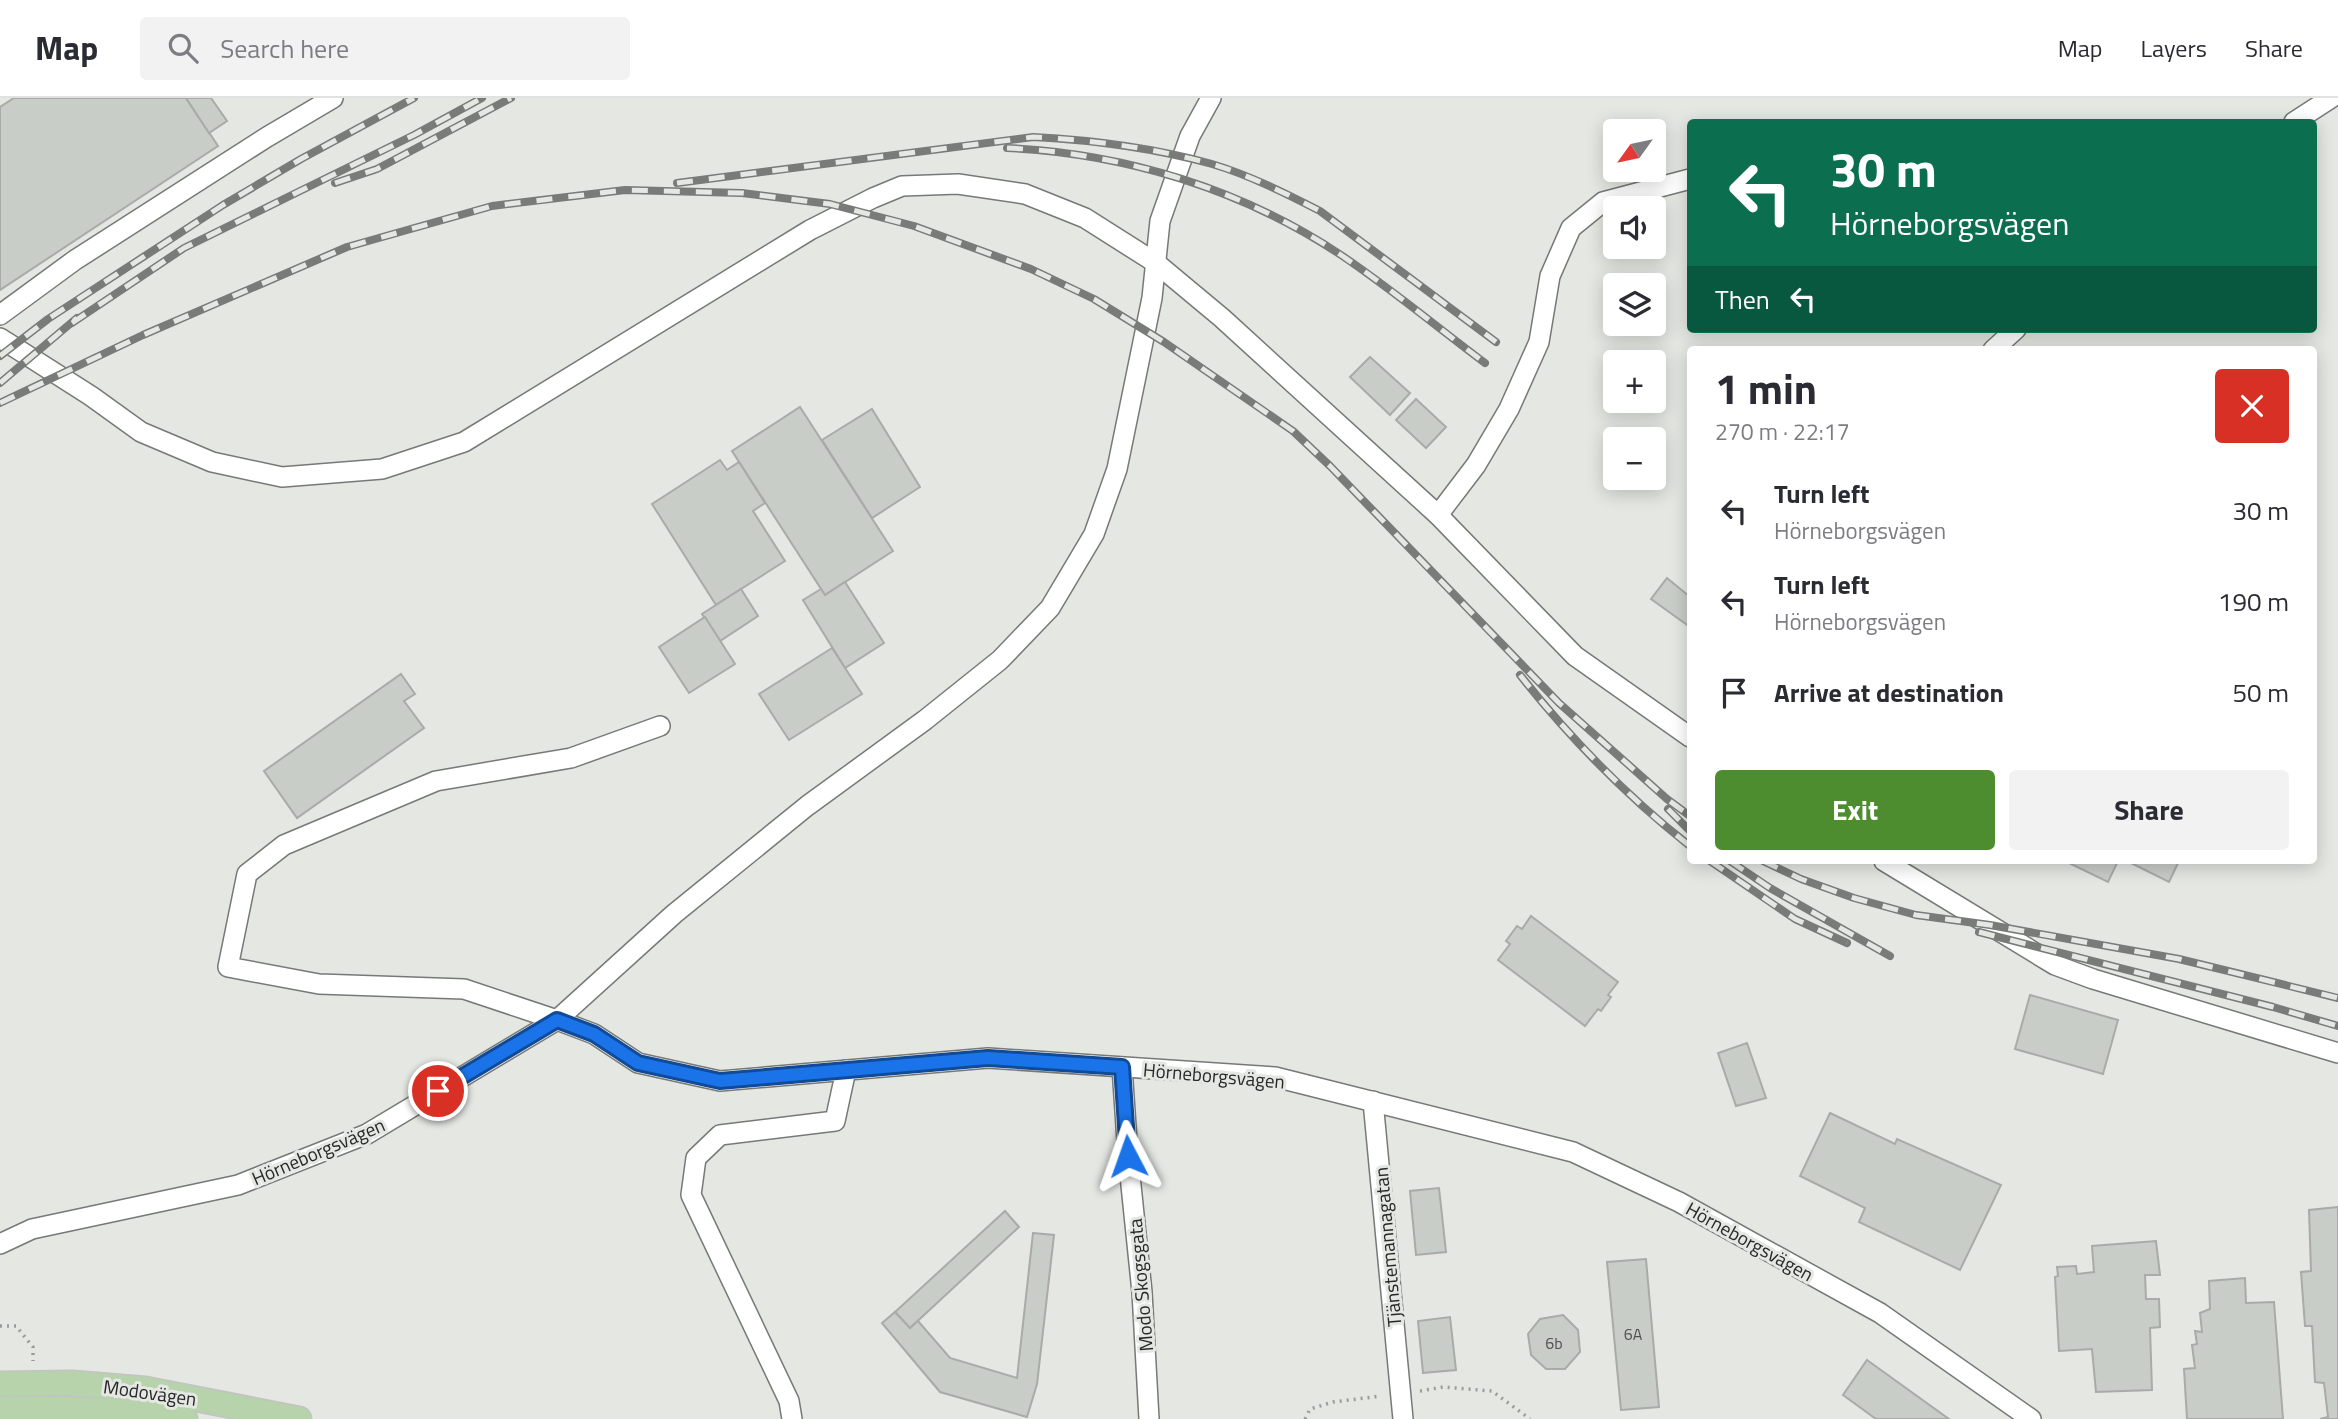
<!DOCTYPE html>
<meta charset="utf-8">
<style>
:root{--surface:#fff;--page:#f2f2f3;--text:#2b2b33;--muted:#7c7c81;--line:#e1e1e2;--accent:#4d8d2f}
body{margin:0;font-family:"Titillium Web",sans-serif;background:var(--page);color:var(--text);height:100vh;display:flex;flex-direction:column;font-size:26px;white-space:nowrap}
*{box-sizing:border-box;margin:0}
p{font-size:23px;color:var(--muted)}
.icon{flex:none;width:38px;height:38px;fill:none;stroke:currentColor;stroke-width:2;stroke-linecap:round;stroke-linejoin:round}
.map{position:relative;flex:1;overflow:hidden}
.drawer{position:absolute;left:1687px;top:248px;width:630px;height:518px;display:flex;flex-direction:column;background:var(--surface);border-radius:7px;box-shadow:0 4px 18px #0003}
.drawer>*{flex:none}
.guide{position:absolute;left:1687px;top:21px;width:630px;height:214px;border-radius:7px;box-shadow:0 4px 18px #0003;background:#0b6e4f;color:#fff;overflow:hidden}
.needle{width:46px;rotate:237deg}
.fabs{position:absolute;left:1603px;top:21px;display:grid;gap:14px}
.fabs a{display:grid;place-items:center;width:63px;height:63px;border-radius:7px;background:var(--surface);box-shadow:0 4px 18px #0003;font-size:35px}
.pin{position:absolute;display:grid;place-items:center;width:60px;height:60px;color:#fff;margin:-30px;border:4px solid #fff;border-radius:50%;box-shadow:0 2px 7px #0007}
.me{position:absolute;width:77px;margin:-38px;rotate:356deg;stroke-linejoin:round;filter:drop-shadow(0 0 5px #0008)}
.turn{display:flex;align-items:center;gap:24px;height:147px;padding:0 28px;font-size:32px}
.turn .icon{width:91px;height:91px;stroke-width:2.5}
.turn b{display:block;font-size:49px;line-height:60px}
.then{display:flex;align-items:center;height:66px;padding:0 28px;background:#0003;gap:14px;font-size:26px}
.round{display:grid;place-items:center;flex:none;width:74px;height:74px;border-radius:7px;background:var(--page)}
.headline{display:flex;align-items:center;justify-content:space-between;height:119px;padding:0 28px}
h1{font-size:42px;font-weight:700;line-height:52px}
.button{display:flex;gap:14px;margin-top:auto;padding:14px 28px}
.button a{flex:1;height:80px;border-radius:7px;background:var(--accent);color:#fff;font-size:28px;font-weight:700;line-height:80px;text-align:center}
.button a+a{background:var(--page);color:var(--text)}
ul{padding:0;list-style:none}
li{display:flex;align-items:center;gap:21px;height:91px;padding:0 28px}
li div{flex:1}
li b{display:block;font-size:26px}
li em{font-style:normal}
header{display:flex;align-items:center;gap:42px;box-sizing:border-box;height:98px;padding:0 35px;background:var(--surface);border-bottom:2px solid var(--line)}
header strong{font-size:33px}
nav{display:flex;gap:38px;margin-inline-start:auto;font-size:24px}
.search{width:490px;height:63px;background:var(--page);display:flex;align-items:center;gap:18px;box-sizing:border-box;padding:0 24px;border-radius:7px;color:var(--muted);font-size:26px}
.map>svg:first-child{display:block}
.building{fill:#c9cdc8;stroke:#a8aba7;stroke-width:2}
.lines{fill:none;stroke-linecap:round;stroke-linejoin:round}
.minor-casing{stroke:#767975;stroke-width:22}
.major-casing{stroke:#c3c3c3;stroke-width:27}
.path{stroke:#9a9c99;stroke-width:3.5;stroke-dasharray:2 5;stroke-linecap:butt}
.minor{stroke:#fff;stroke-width:19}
.major{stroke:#b6d3ac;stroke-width:24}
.rail-casing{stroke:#797b78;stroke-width:8}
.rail{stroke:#e4e7e2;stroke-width:5;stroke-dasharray:16;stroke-linecap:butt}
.route-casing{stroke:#114b97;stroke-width:18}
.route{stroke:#1a73e8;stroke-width:12}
.labels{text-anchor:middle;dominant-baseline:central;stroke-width:6;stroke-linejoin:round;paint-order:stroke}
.number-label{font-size:16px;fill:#50514f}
.street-label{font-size:19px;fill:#272827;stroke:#e4e7e2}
</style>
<header>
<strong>Map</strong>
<div class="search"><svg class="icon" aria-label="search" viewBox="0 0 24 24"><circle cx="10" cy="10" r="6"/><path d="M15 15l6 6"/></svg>Search here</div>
<nav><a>Map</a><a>Layers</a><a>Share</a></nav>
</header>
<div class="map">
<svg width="2338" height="1321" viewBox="0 0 2338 1321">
<rect width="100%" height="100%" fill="#e4e7e2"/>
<!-- building -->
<g class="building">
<polygon points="14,0 186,0 218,48 0,192 0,9"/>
<polygon points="186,0 211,0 227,23 209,35"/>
<polygon points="1370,259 1410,295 1390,317 1350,279"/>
<polygon points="1416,301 1446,329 1426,350 1396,322"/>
<polygon points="800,309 893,453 825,497 732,353"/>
<polygon points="872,311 920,389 872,420 822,342"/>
<polygon points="720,362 727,372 739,364 765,405 753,413 785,463 716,507 652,406"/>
<polygon points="1667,480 1690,499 1690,529 1651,501"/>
<polygon points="845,484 884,545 845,570 803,502 821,491 825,497"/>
<polygon points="741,491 758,518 720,543 702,516"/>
<polygon points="705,519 735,566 689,595 659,549"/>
<polygon points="832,550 862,596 789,642 759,596"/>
<polygon points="401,576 415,596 404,603 424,630 297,720 264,673"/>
<polygon points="2065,763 2118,763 2108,784"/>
<polygon points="2127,763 2179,763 2169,784"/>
<polygon points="1531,818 1618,884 1608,897 1611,899 1601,913 1598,911 1585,928 1498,862 1510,846 1506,843 1517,828 1522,831"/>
<polygon points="2030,897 2118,922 2103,976 2015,951"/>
<polygon points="1747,945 1766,1000 1736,1008 1718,955"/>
<polygon points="1830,1015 1895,1046 1897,1041 2001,1087 1960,1172 1859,1124 1865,1110 1800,1078"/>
<polygon points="1439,1090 1446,1154 1416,1157 1410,1093"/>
<polygon points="2338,1109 2338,1321 2320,1321 2328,1319 2324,1285 2315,1284 2312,1228 2305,1228 2301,1174 2311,1173 2309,1112"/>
<polygon points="1005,1113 1019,1129 910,1230 895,1214"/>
<polygon points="1033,1135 1054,1137 1037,1286 1027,1319 940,1294 882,1225 895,1214 910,1230 918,1223 950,1260 1017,1280"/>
<polygon points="2156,1143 2160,1177 2145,1177 2146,1201 2159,1201 2160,1229 2150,1230 2152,1292 2096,1294 2092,1251 2059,1253 2055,1179 2058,1178 2057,1169 2076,1168 2077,1176 2094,1174 2092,1148"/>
<polygon points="1646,1161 1659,1309 1621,1312 1607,1164"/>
<polygon points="2245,1180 2246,1205 2274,1204 2283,1321 2187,1321 2184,1271 2195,1270 2192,1247 2197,1246 2195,1233 2202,1234 2200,1215 2210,1211 2209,1183"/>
<polygon points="1563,1217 1578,1232 1580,1254 1565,1271 1546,1271 1531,1257 1528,1236 1540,1221"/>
<polygon points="1450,1219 1456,1272 1423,1275 1418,1223"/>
<polygon points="1867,1262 1949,1321 1876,1321 1843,1297"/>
</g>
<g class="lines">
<defs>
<g id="minor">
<polyline points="2294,24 2331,0"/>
<polyline points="0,217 75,162 267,39 333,0"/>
<polyline points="0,240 91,298 141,334 212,364 282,379 382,371 464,344 810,132 873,100 902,88 958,86 1025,96 1085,120 1156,165 1222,220 1438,417 1575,558 1690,639"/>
<polyline points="1993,252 2016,231"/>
<polyline points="1438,417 1476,367 1509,311 1539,244 1550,178 1571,130 1603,104 1690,81"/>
<polyline points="660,628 571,660 436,683 284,747 247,776 228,869 319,886 464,891 557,922 674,816 807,708 925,622 1000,562 1050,510 1094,436 1117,371 1152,200 1160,123 1190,38 1211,0"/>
<polyline points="1884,763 2055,867 2093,881 2338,955"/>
<polyline points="1122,969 1128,1058 1142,1194 1149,1321"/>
<polyline points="1373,1003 1403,1321"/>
<polyline points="0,1146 32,1131 238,1087 367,1036 557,922 594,936 638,965 720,983 988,960 1275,979 1573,1054 1679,1104 1880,1215 2031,1321"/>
<polyline points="792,1321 789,1303 691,1097 696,1060 720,1037 835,1023 846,972"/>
</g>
<g id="major">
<polyline points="0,1286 72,1285 145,1291 299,1321"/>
<path d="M 0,1311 C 62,1310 124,1311 185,1321"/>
</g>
</defs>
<!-- minor casing -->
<use href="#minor" class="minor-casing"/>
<!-- major casing -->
<use href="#major" class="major-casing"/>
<!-- path -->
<g class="path">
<polyline points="0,1228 16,1228 33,1249 33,1263"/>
<polyline points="1420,1293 1443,1289 1492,1293 1530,1321"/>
<polyline points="1305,1321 1310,1311 1333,1304 1381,1298"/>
</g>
<!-- minor -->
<use href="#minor" class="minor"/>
<!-- major -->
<use href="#major" class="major"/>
<defs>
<g id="rail">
<path d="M 1007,50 C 1124,55 1242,91 1341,157 C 1390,190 1437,229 1485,265"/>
<polyline points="335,85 377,71 511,0"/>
<path d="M 677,85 L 1033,39 C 1093,42 1154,50 1212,66 C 1249,77 1285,95 1320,113 L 1496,244"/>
<polyline points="72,225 184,150 414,37 482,0"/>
<polyline points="0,258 48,221 223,107 301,61 414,0"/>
<polyline points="0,285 77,220"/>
<polyline points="0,305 143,237 347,149 492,108 625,92 742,95 830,106 914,128 1031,171 1094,201 1164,244 1293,333 1330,368 1559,605 1667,701 1690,718"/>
<path d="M 1520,577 C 1569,639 1629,700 1690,748"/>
<polyline points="1668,711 1690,733"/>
<polyline points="1710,763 1795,821 1847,845"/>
<polyline points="1730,763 1770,790 1890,858"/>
<polyline points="1763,763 1801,781 1854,800 1916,817 1990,827 2179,861 2338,900"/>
<polyline points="1979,834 2273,909 2338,928"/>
</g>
</defs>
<!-- rail casing -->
<use href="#rail" class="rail-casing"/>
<!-- rail -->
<use href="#rail" class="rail"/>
</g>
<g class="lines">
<defs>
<polyline id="route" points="438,993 557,922 594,936 638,965 720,983 988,960 1122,969 1128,1058"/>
</defs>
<!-- route casing -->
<use href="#route" class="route-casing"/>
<!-- route -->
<use href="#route" class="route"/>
</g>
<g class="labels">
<!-- number labels -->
<g class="number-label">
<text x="1633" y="1236">6A</text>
<text x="1554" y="1245">6b</text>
</g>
<!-- street labels -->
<g class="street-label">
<text transform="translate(1214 977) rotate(5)">Hörneborgsvägen</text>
<text transform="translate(318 1053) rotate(-23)">Hörneborgsvägen</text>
<text transform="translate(1750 1143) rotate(29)">Hörneborgsvägen</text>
<text transform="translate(1387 1149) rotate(-95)">Tjänstemannagatan</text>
<text transform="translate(1140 1187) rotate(-95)">Modo Skogsgata</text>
<text transform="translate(150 1294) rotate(8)">Modovägen</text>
</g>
</g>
</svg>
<div class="fabs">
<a><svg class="needle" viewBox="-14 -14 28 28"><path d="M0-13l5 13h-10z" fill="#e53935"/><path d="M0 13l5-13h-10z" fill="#7c7c81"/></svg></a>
<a><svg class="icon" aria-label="sound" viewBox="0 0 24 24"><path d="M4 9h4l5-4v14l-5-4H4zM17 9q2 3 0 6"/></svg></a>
<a><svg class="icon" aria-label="layers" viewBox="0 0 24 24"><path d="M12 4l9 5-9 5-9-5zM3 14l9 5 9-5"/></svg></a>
<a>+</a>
<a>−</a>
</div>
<div class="pin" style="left:438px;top:993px;background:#d93025"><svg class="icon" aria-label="arrive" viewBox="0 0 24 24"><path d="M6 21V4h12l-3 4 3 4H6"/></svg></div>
<svg class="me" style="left:1128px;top:1058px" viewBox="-20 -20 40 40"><path d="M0-17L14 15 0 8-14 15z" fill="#1a73e8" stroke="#fff" stroke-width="4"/></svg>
<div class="guide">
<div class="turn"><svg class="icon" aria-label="left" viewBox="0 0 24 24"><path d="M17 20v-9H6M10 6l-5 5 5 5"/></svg><div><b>30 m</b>Hörneborgsvägen</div></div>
<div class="then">Then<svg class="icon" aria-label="left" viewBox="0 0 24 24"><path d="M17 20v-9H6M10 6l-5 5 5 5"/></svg></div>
</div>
<section class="drawer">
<div class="headline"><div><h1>1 min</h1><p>270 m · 22:17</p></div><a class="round" style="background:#d93025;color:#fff"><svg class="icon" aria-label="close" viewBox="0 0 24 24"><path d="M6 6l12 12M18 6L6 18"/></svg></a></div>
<ul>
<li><svg class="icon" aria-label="left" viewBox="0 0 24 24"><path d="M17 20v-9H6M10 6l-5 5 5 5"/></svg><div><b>Turn left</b><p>Hörneborgsvägen</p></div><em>30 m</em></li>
<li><svg class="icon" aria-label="left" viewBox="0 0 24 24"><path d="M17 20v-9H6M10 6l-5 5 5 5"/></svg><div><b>Turn left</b><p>Hörneborgsvägen</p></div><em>190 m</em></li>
<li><svg class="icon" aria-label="arrive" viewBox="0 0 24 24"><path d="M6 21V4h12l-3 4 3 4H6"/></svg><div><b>Arrive at destination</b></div><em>50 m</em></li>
</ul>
<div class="button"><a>Exit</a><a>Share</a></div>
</section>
</div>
